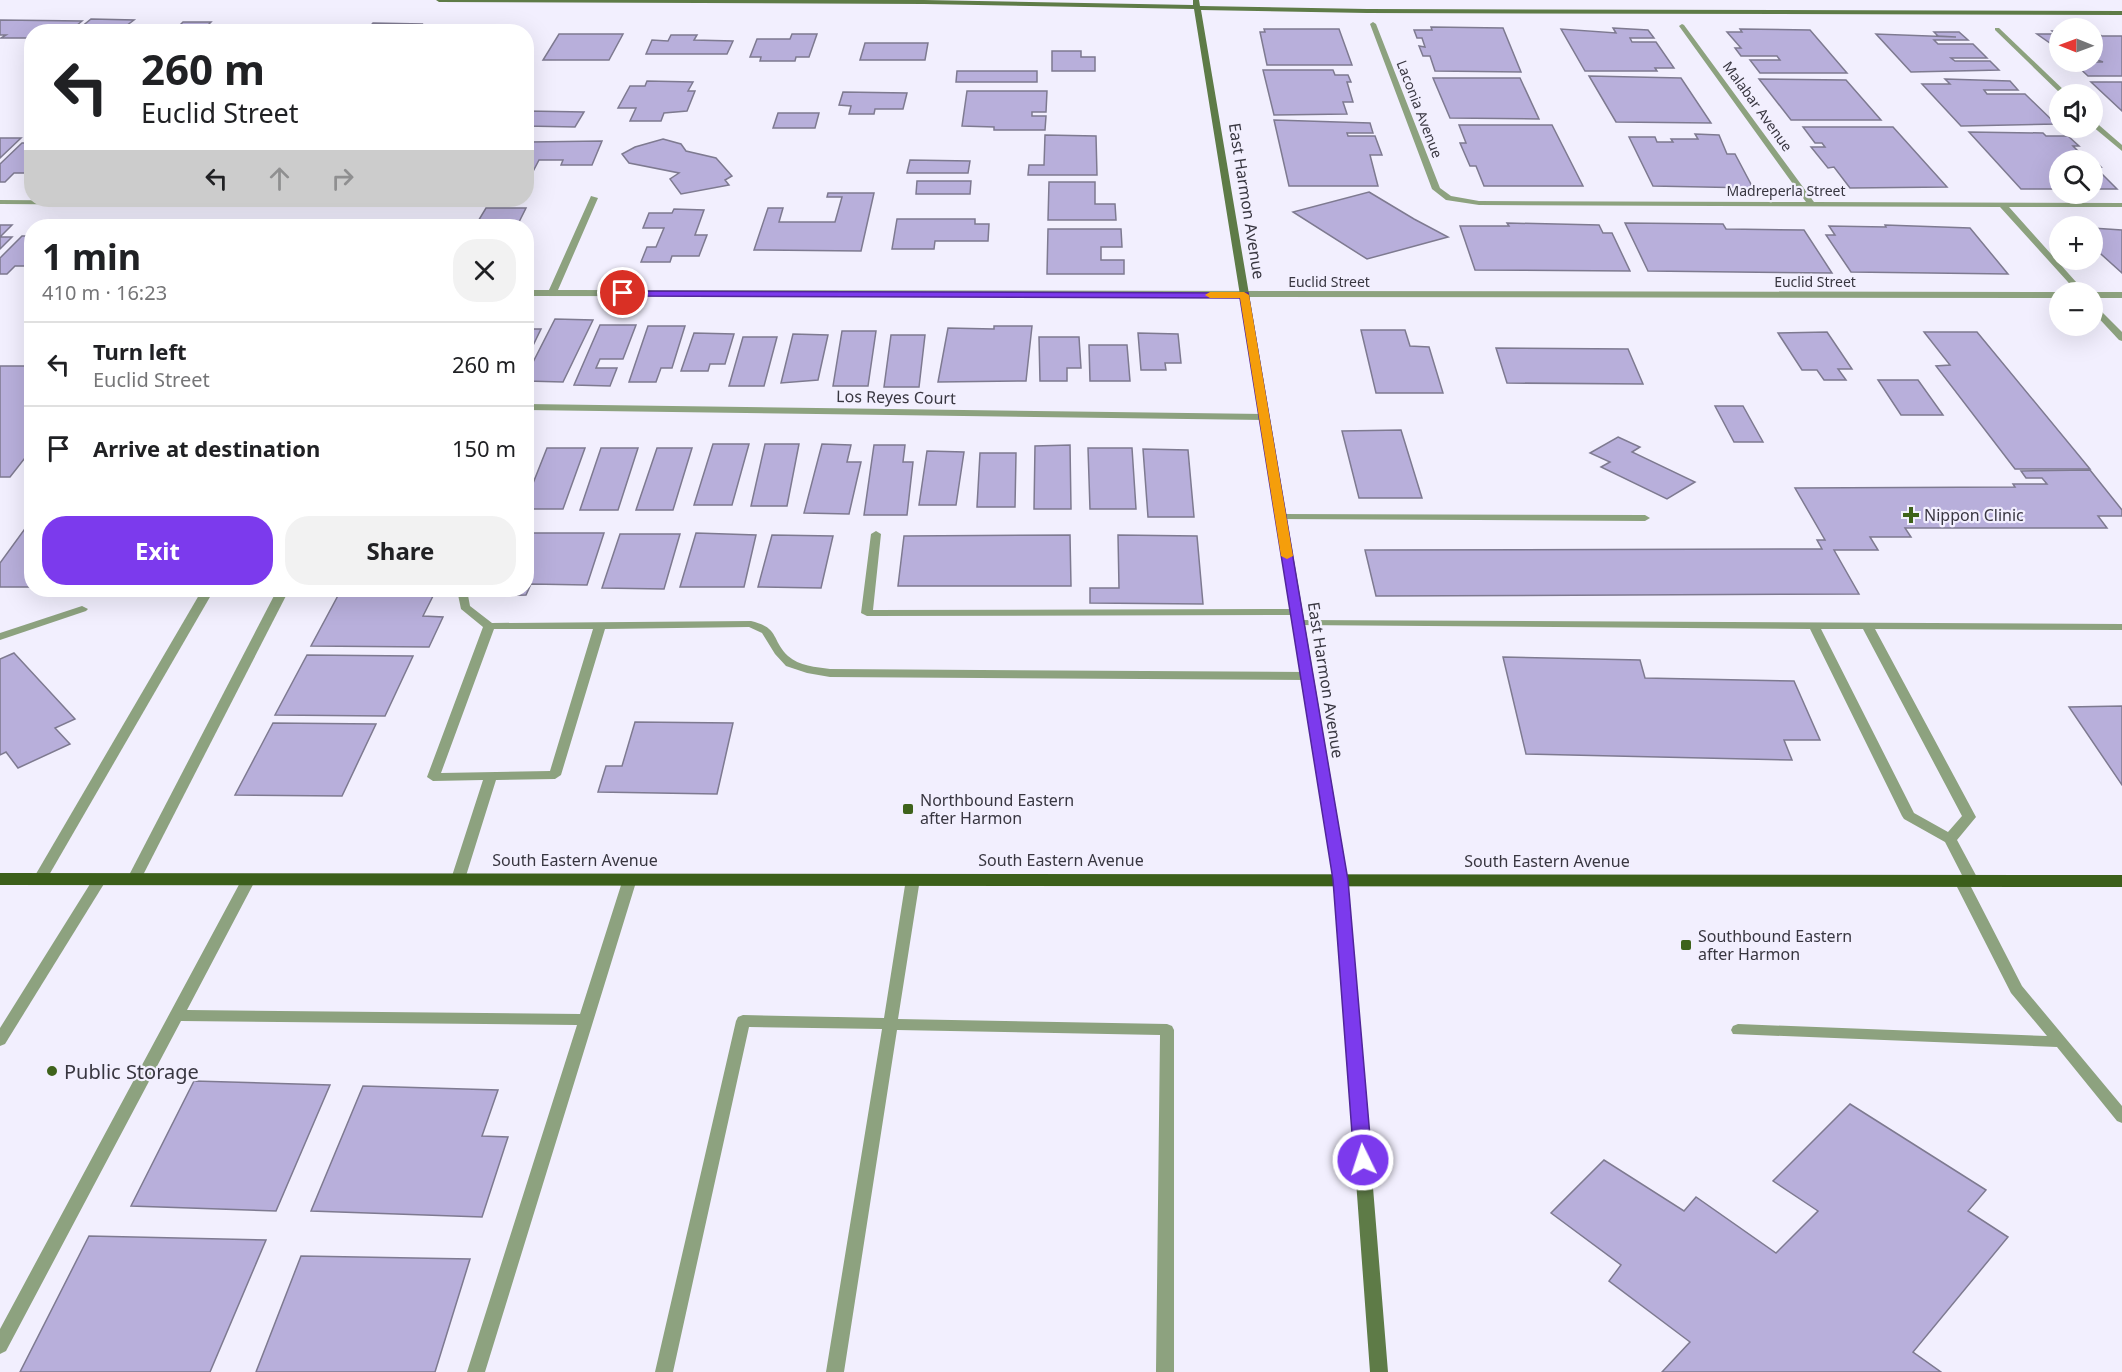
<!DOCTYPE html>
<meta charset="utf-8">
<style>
:root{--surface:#fff;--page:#f2f2f2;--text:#202124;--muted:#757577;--line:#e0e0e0;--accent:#7c3aed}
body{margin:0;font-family:"Noto Sans",sans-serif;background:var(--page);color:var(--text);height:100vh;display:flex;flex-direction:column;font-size:22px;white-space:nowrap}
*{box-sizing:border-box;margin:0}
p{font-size:20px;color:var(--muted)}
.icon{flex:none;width:33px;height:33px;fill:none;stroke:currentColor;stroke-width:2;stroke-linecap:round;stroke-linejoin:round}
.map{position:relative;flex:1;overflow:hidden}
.sheet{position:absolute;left:24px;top:219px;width:510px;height:378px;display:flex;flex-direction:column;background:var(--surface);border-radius:24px;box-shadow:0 6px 24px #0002}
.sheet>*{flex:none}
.banner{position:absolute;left:24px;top:24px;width:510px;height:183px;border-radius:24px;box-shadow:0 6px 24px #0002;background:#fff;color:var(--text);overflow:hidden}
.needle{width:39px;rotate:271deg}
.controls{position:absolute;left:2049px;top:18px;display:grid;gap:12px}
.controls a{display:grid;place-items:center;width:54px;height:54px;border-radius:50%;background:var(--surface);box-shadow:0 6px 24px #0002;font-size:30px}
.pin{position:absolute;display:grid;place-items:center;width:51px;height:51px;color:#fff;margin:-26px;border:3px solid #fff;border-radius:50%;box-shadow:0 2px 6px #0007}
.me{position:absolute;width:66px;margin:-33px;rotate:356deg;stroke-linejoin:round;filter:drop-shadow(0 0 4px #0008)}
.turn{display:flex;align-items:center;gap:21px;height:126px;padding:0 18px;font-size:27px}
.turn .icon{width:78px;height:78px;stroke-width:2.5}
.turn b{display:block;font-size:42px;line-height:51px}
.lanes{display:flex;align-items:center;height:57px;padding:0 18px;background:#0003;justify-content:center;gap:30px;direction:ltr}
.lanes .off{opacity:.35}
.round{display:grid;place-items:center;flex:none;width:63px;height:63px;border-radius:24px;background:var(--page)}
.summary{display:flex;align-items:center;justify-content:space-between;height:102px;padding:0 18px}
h1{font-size:36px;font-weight:700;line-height:45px}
.button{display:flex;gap:12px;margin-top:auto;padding:12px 18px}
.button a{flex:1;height:69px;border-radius:24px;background:var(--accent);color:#fff;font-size:24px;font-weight:700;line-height:69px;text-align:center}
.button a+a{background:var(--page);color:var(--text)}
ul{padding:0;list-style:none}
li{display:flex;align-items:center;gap:18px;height:84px;padding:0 18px;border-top:2px solid var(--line)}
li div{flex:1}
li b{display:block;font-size:22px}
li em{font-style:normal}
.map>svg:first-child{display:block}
.building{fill:#b8afdb;stroke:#7e7a90;stroke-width:1.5}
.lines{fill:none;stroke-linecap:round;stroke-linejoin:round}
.lane{fill:#8da27f;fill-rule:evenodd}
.street{fill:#8da27f;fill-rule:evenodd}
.secondary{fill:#5e7b47;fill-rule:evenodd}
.primary{fill:#3c5f1b;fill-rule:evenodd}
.route{fill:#7c3aed;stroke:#51269a;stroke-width:1.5}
.slow{fill:#f59e0b}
.poi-dot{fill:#3e621b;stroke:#f2effe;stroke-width:2}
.labels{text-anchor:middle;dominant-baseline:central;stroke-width:4.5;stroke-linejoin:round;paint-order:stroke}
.far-street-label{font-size:14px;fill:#383640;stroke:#f2effe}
.street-label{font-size:16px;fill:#383640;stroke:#f2effe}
.poi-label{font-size:16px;fill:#383640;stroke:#f2effe;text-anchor:start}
.near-poi-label{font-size:20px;fill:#383640;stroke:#f2effe;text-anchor:start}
</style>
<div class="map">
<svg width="2122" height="1372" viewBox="0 0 2122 1372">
<rect width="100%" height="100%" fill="#f2effe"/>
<!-- building -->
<g class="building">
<polygon points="91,19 134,20 126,26 139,26 133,32 75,32"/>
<polygon points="0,20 82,21 70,31 32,32 31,38 1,38 6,35 0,35"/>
<polygon points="183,22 211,22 201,32 173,32"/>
<polygon points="373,23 422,24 416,32 337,32 366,31"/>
<polygon points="1431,27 1503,28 1521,72 1435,71 1430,56 1423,56 1419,46 1425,47 1422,38 1417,38 1414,30 1432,30"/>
<polygon points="1613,28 1648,30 1654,38 1630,38 1632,42 1656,42 1674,68 1655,68 1657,71 1585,71 1561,29 1616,33"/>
<polygon points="1264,29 1339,29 1352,65 1267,65 1260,32 1265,32"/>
<polygon points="1740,29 1810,30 1847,73 1760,73 1750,60 1780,60 1777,56 1741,56 1735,48 1741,48 1727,32 1742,32"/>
<polygon points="2052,31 2060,31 2060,50 2037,34 2055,34"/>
<polygon points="2092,31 2102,36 2122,36 2122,76 2088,76 2073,62 2103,62 2092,58"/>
<polygon points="1934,32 1959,32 1968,40 1934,40 1938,44 1973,44 1987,58 1951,58 1955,61 1990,61 1999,70 1911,72 1876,34 1956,37 1938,36"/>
<polygon points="559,34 623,34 609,60 543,60"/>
<polygon points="792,34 817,34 809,57 796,57 795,61 760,61 761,57 750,57 757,39 790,39"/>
<polygon points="671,35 697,35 694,40 733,41 727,54 646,54 652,40 668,41"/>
<polygon points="865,43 928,43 925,60 860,60"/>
<polygon points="1052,51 1081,51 1081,57 1095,57 1095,71 1052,71"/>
<polygon points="1263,70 1333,70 1335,75 1348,75 1351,82 1347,82 1353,102 1343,102 1347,114 1274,115"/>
<polygon points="957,71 1037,71 1037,82 956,82"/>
<polygon points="1589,76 1681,78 1711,123 1616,122"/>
<polygon points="1433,78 1520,78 1539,119 1450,118"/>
<polygon points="1759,79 1846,80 1881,120 1791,120"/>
<polygon points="1945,79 2010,81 2018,90 1984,90 1987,94 2025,94 2056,124 1961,126 1922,84 1950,84"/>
<polygon points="647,81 693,82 688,91 695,91 687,111 664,113 661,121 630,121 636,108 618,108 630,86 645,86"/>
<polygon points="2091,82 2122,82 2122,111"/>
<polygon points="967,91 1047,91 1046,112 1032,112 1032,116 1046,116 1045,130 994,130 994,127 962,126"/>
<polygon points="843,92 907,93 903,109 875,109 874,114 849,114 851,106 839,105"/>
<polygon points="526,111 584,112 575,127 526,126"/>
<polygon points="778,113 819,113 815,128 773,128"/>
<polygon points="1274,120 1370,123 1373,133 1347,133 1348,136 1375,136 1382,155 1370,155 1378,186 1289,186"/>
<polygon points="1459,125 1552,125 1583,186 1484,186 1476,166 1470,166 1460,143 1466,143"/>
<polygon points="1803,127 1893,127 1947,187 1850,188 1834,167 1828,168 1811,147 1825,147 1822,143 1815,143"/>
<polygon points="1969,132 2043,133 2046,136 2068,136 2079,146 2073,146 2084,157 2090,157 2101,167 2092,167 2092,160 2060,160 2060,189 2021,189"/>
<polygon points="1695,134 1719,135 1727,154 1735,154 1753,188 1653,186 1629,137 1655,137 1657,142 1673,142 1671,139 1698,139"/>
<polygon points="1045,135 1096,136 1097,175 1028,175 1029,165 1044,165"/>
<polygon points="0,138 21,138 0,158"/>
<polygon points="663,139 681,144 686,151 716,158 732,176 725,180 729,185 681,194 670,179 679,173 629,163 622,154 635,147"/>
<polygon points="602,141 592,165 561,165 563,160 539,160 526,185 526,147 529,142"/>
<polygon points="22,143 32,143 32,169 27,173 14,173 5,182 0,182 0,164"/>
<polygon points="910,160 970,161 968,173 907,173"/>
<polygon points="2092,172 2100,172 2117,189 2092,189"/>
<polygon points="917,181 971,181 970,194 916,194"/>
<polygon points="1049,182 1095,182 1095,204 1115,204 1116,220 1048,220"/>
<polygon points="1369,192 1414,219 1448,237 1367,259 1293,212"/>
<polygon points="828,193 874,193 861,251 754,250 768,208 783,208 779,222 835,222 842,197 827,197"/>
<polygon points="486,208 526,208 517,226 465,226 467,223 477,223"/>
<polygon points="674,209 704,210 695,235 707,235 699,256 672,256 670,262 641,262 647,247 656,247 664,228 643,228 649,213 672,213"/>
<polygon points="897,219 975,219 975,224 989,224 988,241 935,241 934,249 892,249"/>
<polygon points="1507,223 1599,225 1603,233 1612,233 1630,271 1475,270 1460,226 1509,226"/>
<polygon points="1625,223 1723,224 1726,229 1804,230 1832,273 1648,271"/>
<polygon points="0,225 12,225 0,237 12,237 0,249"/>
<polygon points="1885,225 1970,228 2008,274 1851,272 1826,235 1835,235 1829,226 1886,227"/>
<polygon points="2092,228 2122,230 2122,273 2092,246"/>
<polygon points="1048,229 1121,229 1122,247 1101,247 1101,260 1124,260 1124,274 1047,274"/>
<polygon points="32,232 32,266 15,266 7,274 0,274 0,258 22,236 28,236"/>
<polygon points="555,319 593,320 563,382 526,381 526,376"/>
<polygon points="600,325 636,325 623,359 600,359 596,368 617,368 610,386 574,385"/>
<polygon points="648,326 685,326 672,368 661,368 656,382 629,382"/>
<polygon points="994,326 1032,326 1026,381 938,382 948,328 994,329"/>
<polygon points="526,329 541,329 526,360"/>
<polygon points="1361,330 1405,330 1410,346 1429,347 1443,393 1376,393"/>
<polygon points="842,331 876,331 868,386 833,386"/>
<polygon points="1827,332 1852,369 1838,369 1846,380 1824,380 1817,370 1802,370 1778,333"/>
<polygon points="1924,332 1977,332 2090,469 2015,469 1936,366 1950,365"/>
<polygon points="694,333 734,334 725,364 710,364 708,371 681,371"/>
<polygon points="1138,333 1178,334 1181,363 1165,363 1166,370 1141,370"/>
<polygon points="793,334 828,335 818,380 781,383"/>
<polygon points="891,335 925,335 919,387 884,387"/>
<polygon points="743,337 777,337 764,386 729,386"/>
<polygon points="1039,337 1079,337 1081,368 1067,368 1067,381 1040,381"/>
<polygon points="1089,345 1127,345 1130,381 1090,381"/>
<polygon points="1496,348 1628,349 1643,384 1507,383"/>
<polygon points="0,366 32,366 32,449 10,477 0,477"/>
<polygon points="1878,380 1918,380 1943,415 1901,415"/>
<polygon points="1715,406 1743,406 1763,442 1734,442"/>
<polygon points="1401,430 1422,498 1359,498 1342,431"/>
<polygon points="1618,437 1640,447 1632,452 1695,482 1667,499 1601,467 1610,462 1590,453"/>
<polygon points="713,444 749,444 732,505 694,505"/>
<polygon points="765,444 799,444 787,506 751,506"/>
<polygon points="822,444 851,445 847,462 861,462 849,514 804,513"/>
<polygon points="874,445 905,445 903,462 913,462 907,515 864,515"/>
<polygon points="1070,445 1071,509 1034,509 1035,446"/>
<polygon points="547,448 585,448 563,509 526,509 526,501"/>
<polygon points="601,448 638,448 618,510 580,510"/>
<polygon points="657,448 692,448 673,510 636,510"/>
<polygon points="1088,448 1132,448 1136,509 1090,509"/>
<polygon points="1143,449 1188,450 1194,517 1148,517"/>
<polygon points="927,451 964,452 956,505 919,505"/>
<polygon points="980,453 1016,453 1015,507 977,507"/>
<polygon points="2090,470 2122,510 2122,516 2098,516 2107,528 1905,528 1911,537 1870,537 1878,550 1834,550 1859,594 1376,596 1365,550 1822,549 1817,540 1825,540 1795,488 2015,487 2013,484 2047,484 2042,478 2026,478 2021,471"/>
<polygon points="32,519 32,587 0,587 0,563"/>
<polygon points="526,533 604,533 587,585 531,584 526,595 486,596 488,590 526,590"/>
<polygon points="696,533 756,535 744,587 680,587"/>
<polygon points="620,534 680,534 664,589 602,588"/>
<polygon points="772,535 833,536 821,588 758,587"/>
<polygon points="1070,535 1071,586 898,586 904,536"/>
<polygon points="1118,535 1197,536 1203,604 1090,603 1090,588 1119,588"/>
<polygon points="341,590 436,590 423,616 443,617 429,647 311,646"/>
<polygon points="14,653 75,719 55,728 70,744 18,768 6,752 0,755 0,659"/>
<polygon points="307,655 413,656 385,716 275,715"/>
<polygon points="1503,657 1640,660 1645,678 1794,681 1820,740 1784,740 1792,760 1526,754"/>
<polygon points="2122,706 2122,785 2069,707"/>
<polygon points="635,722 733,723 717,794 598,792 606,766 622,766"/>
<polygon points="273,723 376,724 342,796 235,795"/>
<polygon points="194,1081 330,1085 276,1211 131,1206"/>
<polygon points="363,1086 498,1090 482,1136 508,1137 482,1217 311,1211"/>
<polygon points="1850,1104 1986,1190 1968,1211 2008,1237 1913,1352 1941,1372 1662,1372 1690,1342 1609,1281 1621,1265 1551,1213 1604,1160 1684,1211 1696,1197 1776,1253 1818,1211 1773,1181"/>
<polygon points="89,1236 266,1240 210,1372 20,1372"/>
<polygon points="301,1256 470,1259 435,1372 256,1372"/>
</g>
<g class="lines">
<!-- lane -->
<g class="lane">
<polygon points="1281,514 1645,515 1650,518 1645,521 1277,519 1276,517 1277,515"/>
<polygon points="876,531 881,534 873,610 1297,609 1303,612 1297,615 867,616 861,613 871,534"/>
<polygon points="202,590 214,590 45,882 35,882 33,879"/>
<polygon points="277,590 289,590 141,879 139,882 129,882 127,879"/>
<path d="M 457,590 L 467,590 L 470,606 L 492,623 L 751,621 C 780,628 771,640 788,656 C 799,666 816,667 830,669 L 1307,672 L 1313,676 L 1307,680 L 830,677 L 807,673 L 786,666 L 775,654 L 762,633 L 749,627 L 605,629 L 561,775 L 555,779 L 496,780 L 465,879 L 463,882 L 453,882 L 451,879 L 483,780 L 433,781 L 427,777 L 483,627 L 461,609 ZM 494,629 L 593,629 L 550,771 L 441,773 Z"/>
<polygon points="82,606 88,609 86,611 0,640 0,633"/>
<path d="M 1298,620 L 2122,624 L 2122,630 L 1875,629 L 1976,817 L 1957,840 L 1979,881 L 1977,884 L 1970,885 L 2022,986 L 2122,1106 L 2122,1123 L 2117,1121 L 2057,1047 L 1733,1034 L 1731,1030 L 1733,1026 L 1738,1024 L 2047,1036 L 2011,993 L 1954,881 L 1956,878 L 1963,877 L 1945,842 L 1904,819 L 1902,816 L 1810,629 L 1294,625 L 1292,623 L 1294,621 ZM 1821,629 L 1863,629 L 1962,816 L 1948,832 L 1914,813 Z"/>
<polygon points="100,874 105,876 107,879 5,1044 0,1046 0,1028 95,876"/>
<polygon points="249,874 254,876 256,879 187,1010 580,1014 623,879 625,876 635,876 637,879 485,1372 467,1372 577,1025 181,1021 6,1351 0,1354 0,1329 242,879 244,876"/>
<polygon points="913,874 918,876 920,879 898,1019 1167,1024 1172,1026 1174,1030 1174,1372 1156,1372 1160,1035 897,1030 844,1372 826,1372 882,1029 749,1027 673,1372 655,1372 736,1021 738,1017 743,1015 884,1018 906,879 908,876"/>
</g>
<!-- street -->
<g class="street">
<polygon points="1373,22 1376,24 1440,188 1451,196 1479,201 1806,202 1679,26 1682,24 1684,25 1814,202 2122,203 2122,207 2009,207 2085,292 2077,292 2000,207 1479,205 1446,200 1432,189 1370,24"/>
<polygon points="1995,28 1999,28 2068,94 2061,94 1995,30"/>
<polygon points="2092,119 2122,145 2122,151 2092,126"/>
<polygon points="591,196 598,198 558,290 2061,292 2060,298 526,296 526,290 549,290"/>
<polygon points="0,200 302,202 348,200 344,202 302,206 0,204"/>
<polygon points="2091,292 2122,292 2122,298 2092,298"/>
<polygon points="2092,302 2122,332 2122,341 2119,340 2092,311"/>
<polygon points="526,404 1264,414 1269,417 1264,420 526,410"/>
</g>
<!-- secondary -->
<polygon class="secondary" points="436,0 924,0 1193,5 1193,0 1199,0 1200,6 1367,9 2122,11 2122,15 1367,13 1201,10 1348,880 1388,1372 1370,1372 1334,880 1194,9 924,4 439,2"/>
<!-- primary -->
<polygon class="primary" points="0,873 2122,875 2122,887 0,885"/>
</g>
<!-- route -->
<polygon class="route" points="620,291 1248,293 1348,880 1372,1160 1369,1165 1363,1167 1356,1165 1354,1160 1333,880 1240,298 623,296 620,295"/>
<!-- slow -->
<polygon class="slow" points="1244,292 1249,295 1293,556 1287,559 1281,556 1240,298 1210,298 1205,295 1210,292"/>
<!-- markers -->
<g class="poi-dot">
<path d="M1908 506h6v6h6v6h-6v6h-6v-6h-6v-6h6z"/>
<rect x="902" y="803" width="12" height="12" rx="3"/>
<rect x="1680" y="939" width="12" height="12" rx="3"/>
<circle cx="52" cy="1071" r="6"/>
</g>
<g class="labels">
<!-- far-street labels -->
<g class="far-street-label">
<text transform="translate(1758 106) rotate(54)">Malabar Avenue</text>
<text transform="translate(1420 109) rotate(69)">Laconia Avenue</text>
<text x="1786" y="190">Madreperla Street</text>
<text x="1329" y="281">Euclid Street</text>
<text x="1815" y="281">Euclid Street</text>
</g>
<!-- street labels -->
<g class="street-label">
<text transform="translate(1247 201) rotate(81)">East Harmon Avenue</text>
<text transform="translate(896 397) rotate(1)">Los Reyes Court</text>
<text transform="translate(1326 680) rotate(81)">East Harmon Avenue</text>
<text x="575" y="860">South Eastern Avenue</text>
<text x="1061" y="860">South Eastern Avenue</text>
<text x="1547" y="861">South Eastern Avenue</text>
</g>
<!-- poi labels -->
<g class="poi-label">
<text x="1924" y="515">Nippon Clinic</text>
<text x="920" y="800">Northbound Eastern<tspan x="920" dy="18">after Harmon</tspan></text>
<text x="1698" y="936">Southbound Eastern<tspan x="1698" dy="18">after Harmon</tspan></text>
</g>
<!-- near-poi labels -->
<g class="near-poi-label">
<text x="64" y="1071">Public Storage</text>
</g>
</g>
</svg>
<div class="controls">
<a><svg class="needle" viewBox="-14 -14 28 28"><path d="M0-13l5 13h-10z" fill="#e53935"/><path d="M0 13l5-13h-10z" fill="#757577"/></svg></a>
<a><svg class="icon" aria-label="sound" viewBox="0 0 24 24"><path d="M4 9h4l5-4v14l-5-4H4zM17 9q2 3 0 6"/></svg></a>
<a><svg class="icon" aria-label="search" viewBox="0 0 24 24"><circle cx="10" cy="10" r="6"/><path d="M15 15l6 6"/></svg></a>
<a>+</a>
<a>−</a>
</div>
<div class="pin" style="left:623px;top:293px;background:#d93025"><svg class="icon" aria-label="arrive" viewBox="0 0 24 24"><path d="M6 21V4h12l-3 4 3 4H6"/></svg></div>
<svg class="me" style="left:1363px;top:1160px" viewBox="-20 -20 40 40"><circle r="17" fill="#7c3aed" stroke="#fff" stroke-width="3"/><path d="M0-11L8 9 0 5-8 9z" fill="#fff"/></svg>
<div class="banner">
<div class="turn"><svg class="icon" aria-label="left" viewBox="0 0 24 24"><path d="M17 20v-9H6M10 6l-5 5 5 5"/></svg><div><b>260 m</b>Euclid Street</div></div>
<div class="lanes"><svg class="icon" aria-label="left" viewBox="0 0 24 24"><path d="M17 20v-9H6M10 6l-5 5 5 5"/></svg><svg class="icon off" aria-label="ahead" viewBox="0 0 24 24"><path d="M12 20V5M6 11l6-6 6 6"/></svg><svg class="icon off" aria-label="right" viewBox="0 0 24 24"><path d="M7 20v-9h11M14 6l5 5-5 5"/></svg></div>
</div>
<section class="sheet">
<div class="summary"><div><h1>1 min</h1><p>410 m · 16:23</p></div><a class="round"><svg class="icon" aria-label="close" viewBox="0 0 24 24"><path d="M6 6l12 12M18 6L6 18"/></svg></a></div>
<ul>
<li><svg class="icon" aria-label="left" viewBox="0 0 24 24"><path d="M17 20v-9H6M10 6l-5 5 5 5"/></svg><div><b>Turn left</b><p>Euclid Street</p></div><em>260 m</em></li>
<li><svg class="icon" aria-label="arrive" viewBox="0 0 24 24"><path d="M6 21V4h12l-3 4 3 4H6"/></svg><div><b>Arrive at destination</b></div><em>150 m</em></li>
</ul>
<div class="button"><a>Exit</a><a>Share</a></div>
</section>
</div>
